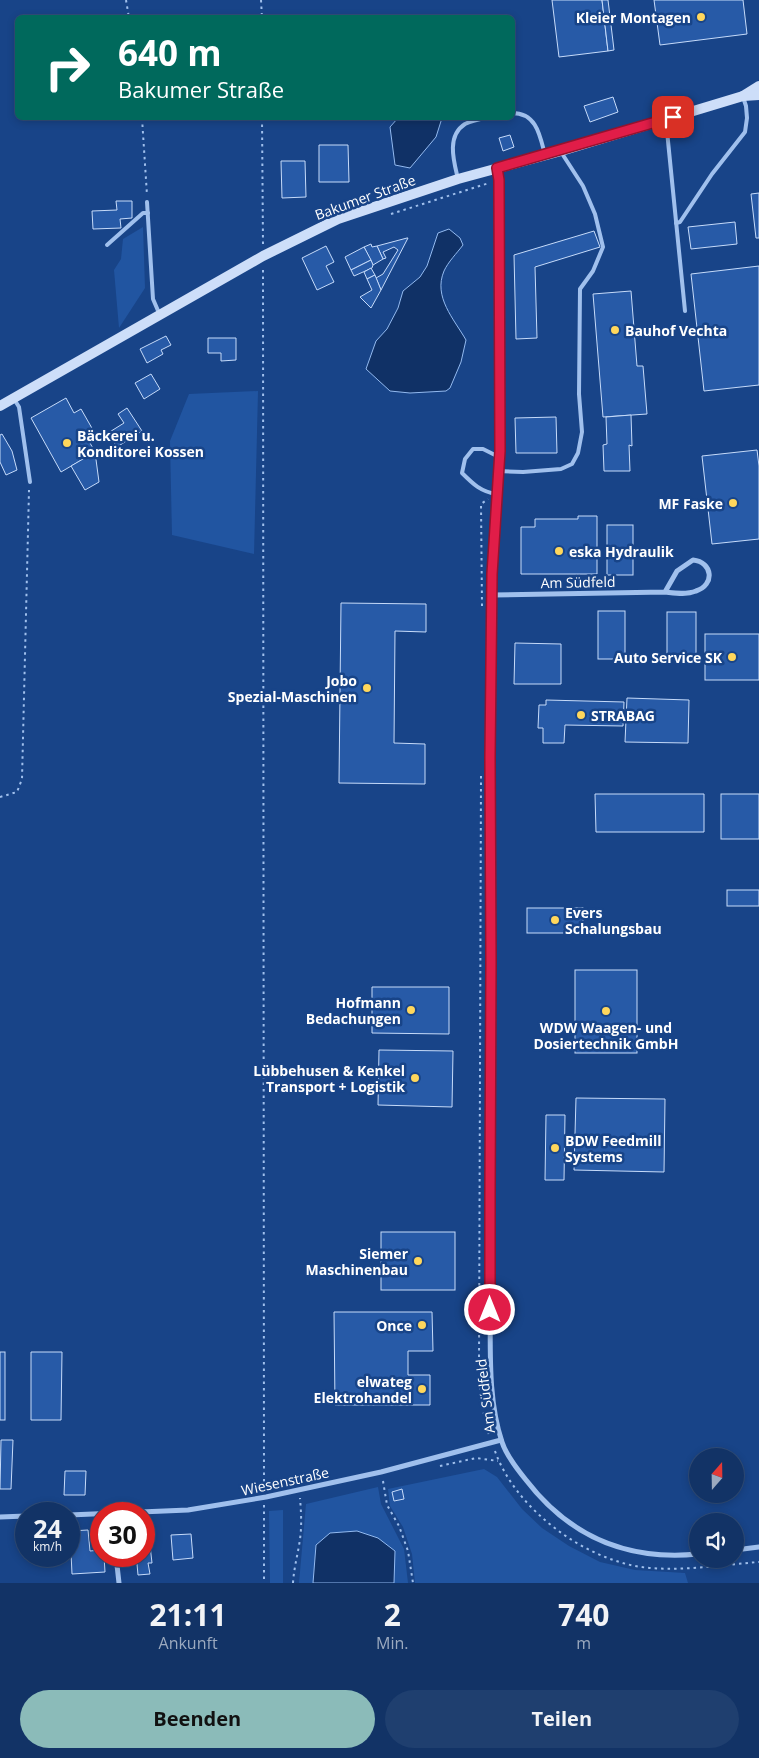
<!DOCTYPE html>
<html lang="de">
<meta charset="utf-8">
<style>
:root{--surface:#123366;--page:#1f3f6f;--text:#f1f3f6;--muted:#9caabf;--line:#314e7a;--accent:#8bbbb9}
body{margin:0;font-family:"Open Sans",sans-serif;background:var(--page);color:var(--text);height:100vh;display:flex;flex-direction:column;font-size:19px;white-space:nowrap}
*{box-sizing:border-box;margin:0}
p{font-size:16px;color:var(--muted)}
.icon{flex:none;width:28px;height:28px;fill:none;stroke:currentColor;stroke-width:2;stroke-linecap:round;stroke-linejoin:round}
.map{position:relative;height:1583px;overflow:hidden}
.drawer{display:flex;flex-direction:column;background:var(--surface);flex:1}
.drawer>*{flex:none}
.guide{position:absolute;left:15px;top:15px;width:500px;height:105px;border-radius:8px;box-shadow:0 2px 8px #0003,0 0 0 1px var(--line);background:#00695c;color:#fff;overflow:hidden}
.needle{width:32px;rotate:20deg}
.controls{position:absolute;left:689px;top:1448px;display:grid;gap:10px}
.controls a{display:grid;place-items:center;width:55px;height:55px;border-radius:50%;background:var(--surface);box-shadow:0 2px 8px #0003,0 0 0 1px var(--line);font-size:25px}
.speed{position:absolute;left:15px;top:1502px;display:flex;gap:10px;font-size:25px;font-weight:700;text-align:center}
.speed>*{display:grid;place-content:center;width:65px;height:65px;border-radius:50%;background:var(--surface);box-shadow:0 2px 8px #0003,0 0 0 1px var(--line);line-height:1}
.speed small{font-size:12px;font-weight:400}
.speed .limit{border:8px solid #d22;background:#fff;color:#111}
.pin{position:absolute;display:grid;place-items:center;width:42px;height:42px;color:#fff;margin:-21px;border-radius:10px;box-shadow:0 2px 8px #0006}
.me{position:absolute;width:55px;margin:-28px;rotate:0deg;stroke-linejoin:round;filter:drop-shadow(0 0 4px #0008)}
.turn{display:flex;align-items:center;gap:18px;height:105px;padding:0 20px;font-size:22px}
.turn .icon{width:65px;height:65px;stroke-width:2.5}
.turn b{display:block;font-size:35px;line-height:42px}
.eta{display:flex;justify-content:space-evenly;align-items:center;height:85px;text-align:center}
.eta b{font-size:30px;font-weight:700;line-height:35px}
.button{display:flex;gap:10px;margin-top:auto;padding:10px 20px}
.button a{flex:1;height:58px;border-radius:30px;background:var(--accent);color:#111;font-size:20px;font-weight:700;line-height:58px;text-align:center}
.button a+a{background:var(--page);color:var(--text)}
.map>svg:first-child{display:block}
.green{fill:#2155a1}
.water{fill:#103166;stroke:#93baf0}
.building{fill:#275aa7;stroke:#c6dbfa}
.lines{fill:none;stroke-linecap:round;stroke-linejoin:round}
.path{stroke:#a0c0ed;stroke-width:2;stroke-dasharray:2.5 4;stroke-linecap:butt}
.lane{stroke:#a0c0ed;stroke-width:4}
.street{stroke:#a0c0ed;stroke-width:5}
.secondary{stroke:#cddef9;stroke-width:10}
.route-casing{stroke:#92132f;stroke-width:12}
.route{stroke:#e11d48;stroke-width:9}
.poi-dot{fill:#ffd75c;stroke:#184488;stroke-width:2}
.labels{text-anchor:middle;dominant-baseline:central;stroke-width:5;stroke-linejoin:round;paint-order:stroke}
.poi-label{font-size:14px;font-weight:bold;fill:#fff;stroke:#184488;text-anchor:end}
.street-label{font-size:14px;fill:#fff;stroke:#184488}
</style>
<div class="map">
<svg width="759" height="1583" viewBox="0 0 759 1583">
<rect width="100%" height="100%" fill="#184488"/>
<!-- green -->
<g class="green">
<polygon points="143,227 145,288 119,328 114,270 121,259 123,239"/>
<polygon points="258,391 254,554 172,535 170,441 189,394"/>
<polygon points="484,1469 497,1477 522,1509 542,1528 569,1546 600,1562 635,1570 685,1573 688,1583 415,1583 412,1554 403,1527 390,1506 388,1489"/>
<polygon points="378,1487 381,1504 404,1549 408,1583 394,1583 394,1551 316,1545 313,1583 299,1583 306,1504"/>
<polygon points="283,1510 283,1583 270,1583 269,1511"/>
</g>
<!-- water -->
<g class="water">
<polygon points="398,118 442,118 436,137 410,168 395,165 390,127"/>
<path d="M 449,229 L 460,238 L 463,245 C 457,253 448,262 444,271 C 433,297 454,319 466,340 L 461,362 L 450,388 L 446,391 L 410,393 L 390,391 L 366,369 L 376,341 L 387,329 L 398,308 L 403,291 L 420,277 L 427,266 L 438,233 Z"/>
<polygon points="357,1531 378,1538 395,1551 394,1583 313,1583 316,1545 330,1533"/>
</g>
<!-- building -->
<g class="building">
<polygon points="552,0 602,0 608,51 559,57"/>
<polygon points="602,0 608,0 614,50 608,51"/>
<polygon points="654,0 743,0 747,34 660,45"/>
<polygon points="613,97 618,112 590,122 584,106"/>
<polygon points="510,135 514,147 503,151 499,138"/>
<polygon points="319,145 348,145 349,182 319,182"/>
<polygon points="281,161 305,161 306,197 282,198"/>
<polygon points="759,193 759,238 756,238 751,194"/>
<polygon points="116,201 132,201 132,218 120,219 121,228 93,229 92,211 117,210"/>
<polygon points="735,222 737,244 691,249 688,227"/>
<polygon points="594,231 600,247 535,267 537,338 516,339 514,255"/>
<polygon points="407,238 408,238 381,290 376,278 383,274 398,250 394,247 383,252 386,258 383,259 377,246"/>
<polygon points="371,244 372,247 377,246 383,259 373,265 364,247"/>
<polygon points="326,246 334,262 326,266 334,282 317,290 302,258"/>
<polygon points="364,247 371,260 351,270 345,257"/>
<polygon points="371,260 373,265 372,268 354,276 351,270"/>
<polygon points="759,266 759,385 704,391 691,274"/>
<polygon points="371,268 375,275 367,279 364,272"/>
<polygon points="375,275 381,290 371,308 360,297 372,290 367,279"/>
<polygon points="631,291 637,366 643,366 647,414 603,417 593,294"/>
<polygon points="166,336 171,345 161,350 163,354 147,363 140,349"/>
<polygon points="208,338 236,338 236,360 221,361 221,353 208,353"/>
<polygon points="151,374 160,389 144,399 135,383"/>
<polygon points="66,398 74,413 81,409 93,430 85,434 95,452 61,472 31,418"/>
<polygon points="127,408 142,431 117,447 108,433 124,423 118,414"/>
<polygon points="631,415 632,446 629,445 630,471 604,471 603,445 607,444 606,417"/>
<polygon points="556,417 557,453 516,453 515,418"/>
<polygon points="2,434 12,451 17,470 6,475 0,462 0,435"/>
<polygon points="757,450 759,466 759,539 712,544 702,456"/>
<polygon points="95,452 99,482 85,490 71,466"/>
<polygon points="578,516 597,516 597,574 521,574 521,527 535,527 535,519 578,519"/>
<rect x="607" y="525" width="26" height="50"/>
<polygon points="341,603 426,604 426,632 395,631 394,743 425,744 425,784 339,783"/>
<rect x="598" y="611" width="27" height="48"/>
<rect x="667" y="612" width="29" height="46"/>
<rect x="705" y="634" width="54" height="46"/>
<polygon points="515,643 561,644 561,684 514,684"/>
<polygon points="627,698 689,700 688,743 625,742"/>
<polygon points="546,700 624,702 623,726 565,725 564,743 543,743 543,728 538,728 539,705 546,705"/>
<polygon points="595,794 704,794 704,832 596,832"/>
<rect x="721" y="794" width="38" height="45"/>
<rect x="727" y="890" width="32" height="16"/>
<rect x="527" y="908" width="56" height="25"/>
<rect x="575" y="970" width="62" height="83"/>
<polygon points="372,987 449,987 449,1034 372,1033"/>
<polygon points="379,1050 453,1051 452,1107 378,1105"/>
<polygon points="576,1098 665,1099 664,1172 574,1170"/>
<polygon points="546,1115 565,1115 564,1180 545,1180"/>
<rect x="381" y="1232" width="74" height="58"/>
<polygon points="334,1312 432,1312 433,1351 408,1351 408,1375 430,1375 430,1405 335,1405"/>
<rect x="0" y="1352" width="5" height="68"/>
<polygon points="31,1352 62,1352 61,1420 31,1420"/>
<polygon points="1,1440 13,1440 11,1489 0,1489"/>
<polygon points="65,1471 86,1471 85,1495 64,1495"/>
<polygon points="402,1489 404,1499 394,1501 392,1492"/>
<polygon points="88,1530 90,1551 101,1550 101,1556 104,1556 105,1572 72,1574 70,1531"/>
<polygon points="191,1534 193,1558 173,1560 171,1535"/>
<polygon points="150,1545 152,1563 148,1563 150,1574 138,1575 137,1564 131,1565 130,1556 144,1556 144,1546"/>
</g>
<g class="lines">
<!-- path -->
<g class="path">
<polyline points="126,0 129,18"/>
<polyline points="261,0 262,18"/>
<polyline points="142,118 147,195"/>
<polyline points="262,118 263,245"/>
<polyline points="391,214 489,183"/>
<polyline points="263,270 264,1490"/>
<polyline points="482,606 481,504 488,499"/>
<polyline points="481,776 479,1364 481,1402 489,1435"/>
<polyline points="0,797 17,792 22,779 29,490"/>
<path d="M 495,1451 C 515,1508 582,1558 641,1567 C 680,1572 720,1565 759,1562"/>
<polyline points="440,1466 476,1458 498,1461"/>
<polyline points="383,1481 387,1505 399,1526 408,1551 413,1583"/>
<polyline points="264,1505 264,1583"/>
<path d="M 293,1583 C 294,1567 298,1554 300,1539 C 302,1525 301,1511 300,1498"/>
</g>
<!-- lane -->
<g class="lane">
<path d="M 512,113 C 537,113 540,136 545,155"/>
<polyline points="664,120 667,131 685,311"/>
<path d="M 458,179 C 454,162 446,136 465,124 C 471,121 480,119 487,118"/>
<polyline points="147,202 153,299 159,313"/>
<polyline points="676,223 680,222 712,174 745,132 747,118 746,106 743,97"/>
<polyline points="107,245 143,213 148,213"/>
<polyline points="14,399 19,407 30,482"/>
<polyline points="498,471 523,472 561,469 572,464 578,453 582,432 579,394 580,289 593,271 603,247 595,214 583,186 561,152"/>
<path d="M 497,494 C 481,492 473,484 462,473 L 465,459 L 473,449 L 483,449 L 499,457"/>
</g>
<!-- street -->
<g class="street">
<path d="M 497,168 L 499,180 C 499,241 499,301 499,362 C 500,392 501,422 500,452 C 496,513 492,573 491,634 C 489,780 493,926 491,1072 C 490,1148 490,1223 490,1299 C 491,1346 487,1397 502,1442 C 506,1455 517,1469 526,1480 C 569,1536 627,1561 698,1554"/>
<path d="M 492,595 L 665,592 C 675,593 686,595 696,591 C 715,585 713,562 693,560 L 677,571 L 665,592"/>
<polyline points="69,1515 188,1510 266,1497 381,1472 501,1440"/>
<polyline points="0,1517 26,1516"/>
<polyline points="735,1550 759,1547"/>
<polyline points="116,1556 119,1583"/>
</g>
<!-- secondary -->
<g class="secondary">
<polyline points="743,96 759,86"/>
<polyline points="0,406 263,256 338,219 458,179 561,151 743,96 759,95"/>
</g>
</g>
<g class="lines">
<defs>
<polyline id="route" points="490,1310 490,1193 491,962 490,757 492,574 500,451 499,180 497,168 673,117"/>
</defs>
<!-- route casing -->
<use href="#route" class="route-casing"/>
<!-- route -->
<use href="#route" class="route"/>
</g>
<!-- markers -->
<g class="poi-dot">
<circle cx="701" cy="17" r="5"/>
<circle cx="615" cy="330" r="5"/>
<circle cx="67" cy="443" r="5"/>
<circle cx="733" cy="503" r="5"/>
<circle cx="559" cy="551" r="5"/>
<circle cx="732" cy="657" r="5"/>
<circle cx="367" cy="688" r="5"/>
<circle cx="581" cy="715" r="5"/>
<circle cx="555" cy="920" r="5"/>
<circle cx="411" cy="1010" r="5"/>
<circle cx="606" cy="1011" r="5"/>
<circle cx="415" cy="1078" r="5"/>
<circle cx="555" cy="1148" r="5"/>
<circle cx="418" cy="1261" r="5"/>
<circle cx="422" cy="1325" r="5"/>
<circle cx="422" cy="1389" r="5"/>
</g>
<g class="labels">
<!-- poi labels -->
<g class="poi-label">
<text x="691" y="17">Kleier Montagen</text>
<text x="625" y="330" text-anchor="start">Bauhof Vechta</text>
<text x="77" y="435" text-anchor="start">Bäckerei u.<tspan x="77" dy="16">Konditorei Kossen</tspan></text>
<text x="723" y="503">MF Faske</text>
<text x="569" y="551" text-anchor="start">eska Hydraulik</text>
<text x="722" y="657">Auto Service SK</text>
<text x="357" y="680">Jobo<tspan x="357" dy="16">Spezial-Maschinen</tspan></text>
<text x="591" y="715" text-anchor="start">STRABAG</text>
<text x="565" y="912" text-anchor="start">Evers<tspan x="565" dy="16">Schalungsbau</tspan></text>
<text x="401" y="1002">Hofmann<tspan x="401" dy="16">Bedachungen</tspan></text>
<text x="606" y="1027" text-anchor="middle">WDW Waagen- und<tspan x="606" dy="16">Dosiertechnik GmbH</tspan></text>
<text x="405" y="1070">Lübbehusen &amp; Kenkel<tspan x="405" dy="16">Transport + Logistik</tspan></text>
<text x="565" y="1140" text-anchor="start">BDW Feedmill<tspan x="565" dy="16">Systems</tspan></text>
<text x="408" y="1253">Siemer<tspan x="408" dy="16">Maschinenbau</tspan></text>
<text x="412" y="1325">Once</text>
<text x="412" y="1381">elwateg<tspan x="412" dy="16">Elektrohandel</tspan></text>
</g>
<!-- street labels -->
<g class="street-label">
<text transform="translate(365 197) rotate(-20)">Bakumer Straße</text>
<text transform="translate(578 582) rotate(-1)">Am Südfeld</text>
<text transform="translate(485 1396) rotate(-97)">Am Südfeld</text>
<text transform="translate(285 1481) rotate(-12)">Wiesenstraße</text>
</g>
</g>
</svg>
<div class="controls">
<a><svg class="needle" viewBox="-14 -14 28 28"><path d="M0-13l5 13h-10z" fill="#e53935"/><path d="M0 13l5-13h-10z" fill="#9caabf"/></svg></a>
<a><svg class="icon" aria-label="sound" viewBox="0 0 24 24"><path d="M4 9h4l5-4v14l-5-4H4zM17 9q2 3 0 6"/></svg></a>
</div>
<div class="speed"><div>24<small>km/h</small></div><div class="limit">30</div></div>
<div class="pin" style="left:673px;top:117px;background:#d93025"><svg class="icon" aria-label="arrive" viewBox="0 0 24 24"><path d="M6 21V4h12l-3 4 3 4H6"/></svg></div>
<svg class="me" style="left:490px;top:1310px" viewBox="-20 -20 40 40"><circle r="17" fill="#e11d48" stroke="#fff" stroke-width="3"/><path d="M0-11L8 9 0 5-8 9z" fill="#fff"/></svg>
<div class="guide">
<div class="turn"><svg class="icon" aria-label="right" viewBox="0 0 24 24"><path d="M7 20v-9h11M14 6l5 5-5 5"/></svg><div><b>640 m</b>Bakumer Straße</div></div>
</div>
</div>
<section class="drawer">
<div class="eta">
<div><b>21:11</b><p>Ankunft</p></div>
<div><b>2</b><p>Min.</p></div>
<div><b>740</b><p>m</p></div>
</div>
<div class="button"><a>Beenden</a><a>Teilen</a></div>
</section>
